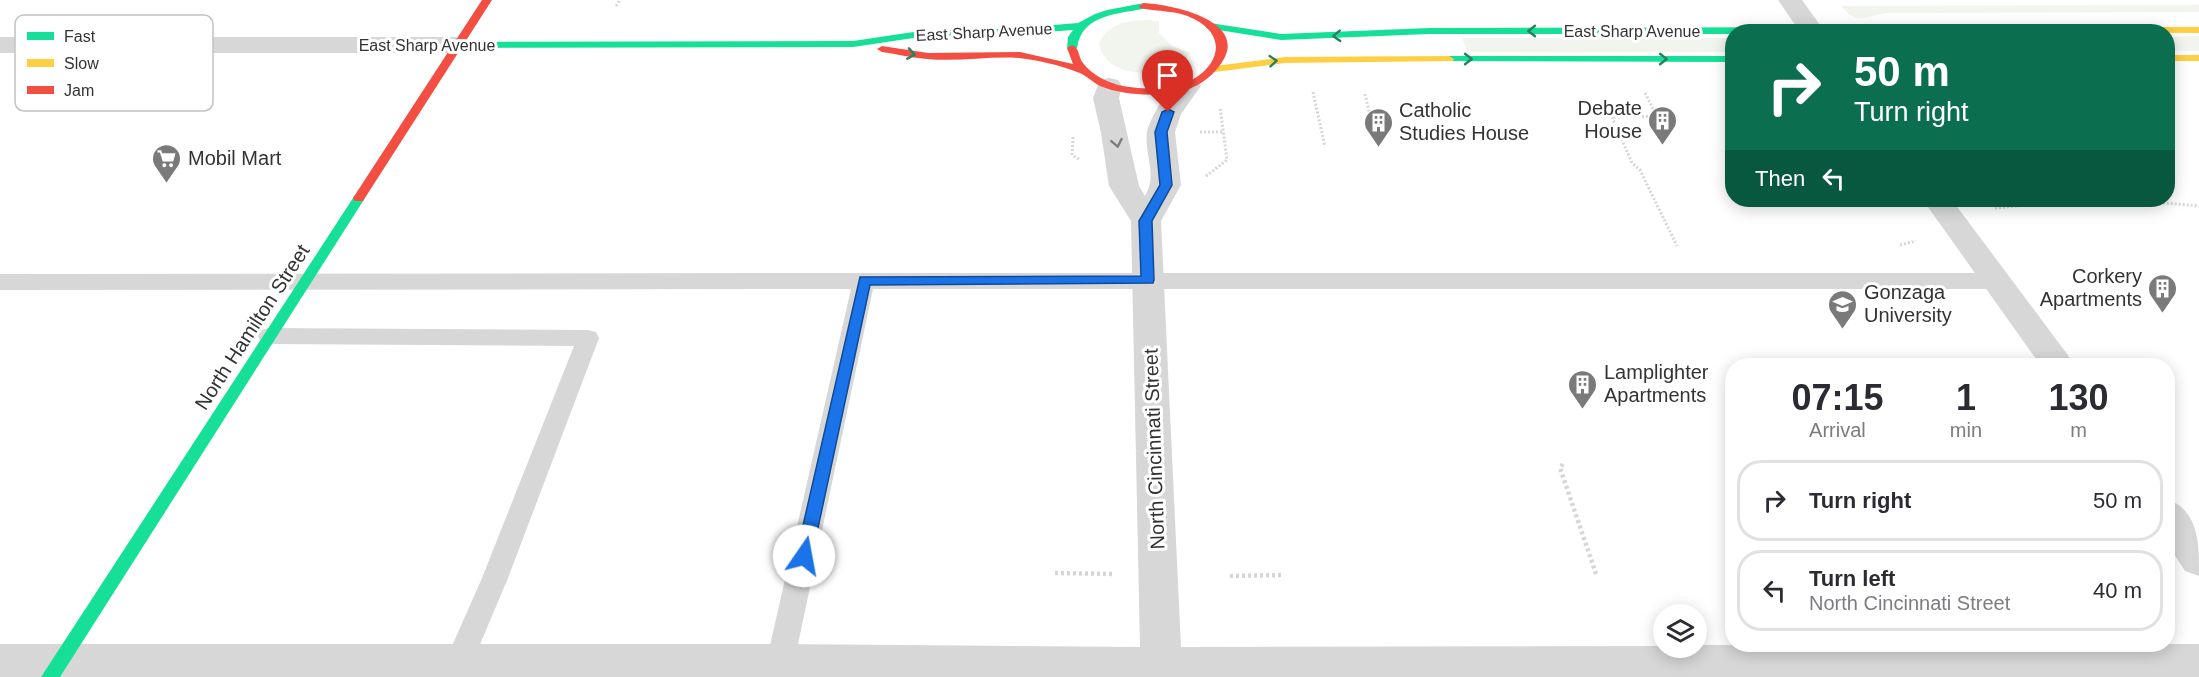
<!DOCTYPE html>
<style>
:root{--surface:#fff;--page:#f7f7f7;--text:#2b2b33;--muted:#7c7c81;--line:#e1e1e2}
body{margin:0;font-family:Helvetica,sans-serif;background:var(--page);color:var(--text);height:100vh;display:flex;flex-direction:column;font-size:22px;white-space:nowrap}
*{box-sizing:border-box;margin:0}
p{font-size:20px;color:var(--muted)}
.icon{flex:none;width:33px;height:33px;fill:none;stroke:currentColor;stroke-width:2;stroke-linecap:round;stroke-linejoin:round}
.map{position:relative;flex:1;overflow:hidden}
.details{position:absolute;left:1725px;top:358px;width:450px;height:294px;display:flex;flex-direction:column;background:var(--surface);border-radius:24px;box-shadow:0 3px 15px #0003}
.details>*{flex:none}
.top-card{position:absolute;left:1725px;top:24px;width:450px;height:183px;border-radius:24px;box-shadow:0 3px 15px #0003;background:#0b6e4f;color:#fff;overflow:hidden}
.controls{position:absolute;left:1653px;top:604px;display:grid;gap:12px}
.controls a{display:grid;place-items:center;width:54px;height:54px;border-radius:50%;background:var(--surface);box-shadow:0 3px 15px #0003;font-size:30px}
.pin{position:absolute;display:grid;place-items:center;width:51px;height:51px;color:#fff;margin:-62px -26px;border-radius:50% 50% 50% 0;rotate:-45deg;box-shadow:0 0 6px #0007}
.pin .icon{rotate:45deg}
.me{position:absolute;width:66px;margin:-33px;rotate:12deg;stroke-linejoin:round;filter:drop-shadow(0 0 4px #0008)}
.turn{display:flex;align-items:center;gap:21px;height:126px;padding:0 30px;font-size:27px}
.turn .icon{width:78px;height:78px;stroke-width:2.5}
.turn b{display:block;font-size:42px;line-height:51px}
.then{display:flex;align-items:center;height:57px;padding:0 30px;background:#0003;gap:12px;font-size:22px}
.eta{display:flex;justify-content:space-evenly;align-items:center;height:102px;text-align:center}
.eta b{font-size:36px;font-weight:700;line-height:42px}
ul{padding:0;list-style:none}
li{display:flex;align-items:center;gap:18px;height:81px;margin:0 12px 9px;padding:0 18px;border:3px solid var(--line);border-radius:24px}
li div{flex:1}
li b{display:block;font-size:22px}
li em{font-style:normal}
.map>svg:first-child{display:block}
.green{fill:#f1f5ed}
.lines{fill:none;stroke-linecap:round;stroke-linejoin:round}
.path-far1{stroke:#d6d6d6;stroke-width:3;stroke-dasharray:2 2;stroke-linecap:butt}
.path{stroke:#d6d6d6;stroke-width:4.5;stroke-dasharray:3 3;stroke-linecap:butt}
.lane{fill:#d7d7d7;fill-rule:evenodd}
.street{fill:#d7d7d7;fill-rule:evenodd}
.fast{fill:#16e098;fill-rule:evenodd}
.slow{fill:#ffcf43;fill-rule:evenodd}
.jam{fill:#f24e42;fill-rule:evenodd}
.oneway{stroke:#268160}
.oneway2{stroke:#7d7d7d}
.route{fill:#1a73e8;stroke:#114b97;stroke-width:1.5}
.labels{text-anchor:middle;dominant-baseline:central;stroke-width:6;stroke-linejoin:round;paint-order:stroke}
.far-street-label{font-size:16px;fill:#333;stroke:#fff}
.poi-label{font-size:20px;fill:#333;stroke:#fff;text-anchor:start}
.street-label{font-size:20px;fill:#333;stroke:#fff}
.key{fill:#fff;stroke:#c2c2c2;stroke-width:1.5}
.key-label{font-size:16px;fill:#333}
</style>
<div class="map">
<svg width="2199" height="677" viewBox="0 0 2199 677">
<rect width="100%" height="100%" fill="#fff"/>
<!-- green -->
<g class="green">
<path d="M 2199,5 L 2199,12 L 1886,13 C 1867,16 1857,26 1841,6 Z"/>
<path d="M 1149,20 L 1159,21 L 1159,33 L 1172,46 L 1191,53 C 1170,79 1107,82 1099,44 C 1107,23 1129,20 1149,20 Z"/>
<polygon points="2199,36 2199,51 2168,51 2168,37"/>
<polygon points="1462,38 1732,38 1732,52 1468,52"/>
</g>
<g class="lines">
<!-- path-far1 -->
<g class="path-far1">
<polyline points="616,6 620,0"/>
<polyline points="1313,92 1325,147"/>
<polyline points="1645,93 1659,120"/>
<polyline points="1365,94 1371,120"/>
<polyline points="1656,116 1612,117 1632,163 1640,170 1677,246"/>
<polyline points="1200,132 1224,132"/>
<polyline points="1073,137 1072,155 1079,159"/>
<polyline points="1206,176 1227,160 1220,107"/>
<path d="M 1995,208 C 2062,201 2132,199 2199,206"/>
<polyline points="1900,245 1916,241"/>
</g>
<!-- path -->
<g class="path">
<polyline points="1563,464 1560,468 1596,574"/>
<polyline points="1055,573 1113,574"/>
<polyline points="1230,576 1282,575"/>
</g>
<!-- lane -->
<g class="lane">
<polygon points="864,273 1997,273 2005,276 2008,281 2005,286 1997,289 873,289 794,663 790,672 780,676 770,672 766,663 851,289 0,290 0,274"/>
<polygon points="269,328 588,330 596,332 599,338 508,578 468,673 458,677 448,673 444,664 482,578 574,346 269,344 261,342 258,336 261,330"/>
</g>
<!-- street -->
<g class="street">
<polygon points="1778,0 1802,0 1825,32 1800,32"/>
<polygon points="0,37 456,37 465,40 469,45 465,50 456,53 0,53"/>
<path d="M 1109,78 L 1118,80 L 1122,86 L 1119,98 L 1139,186 L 1145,196 C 1158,174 1144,155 1147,132 C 1149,120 1169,86 1179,80 C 1185,77 1191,79 1197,80 L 1201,86 L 1181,114 L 1175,132 L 1181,185 L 1161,221 L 1181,647 L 1664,646 L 1664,648 L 1696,648 L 1696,645 L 2199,644 L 2199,677 L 0,677 L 0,644 L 780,644 L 1140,647 L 1131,221 L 1109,186 L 1101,133 L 1093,98 L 1100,80 Z"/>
<polygon points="1923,200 1952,200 2076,366 2041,366"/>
<path d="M 2168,499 C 2199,512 2199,543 2199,576 L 2185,571 L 2168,545 Z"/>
</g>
<!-- fast -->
<g class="fast">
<path d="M 1144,3 L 1149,6 L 1148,8 C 1120,14 1082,13 1077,48 L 1072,51 L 1067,48 L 1068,37 L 1073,30 L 1004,35 L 927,36 L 853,47 L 456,48 L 451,45 L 456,42 L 853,41 L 927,30 L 1004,29 L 1078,23 L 1095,14 L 1107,10 Z"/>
<polygon points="1210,23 1281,34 1429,28 1962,27 1967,30 1732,32 1732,34 1429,34 1281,40 1206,28 1206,24"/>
<polygon points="1449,56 1732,56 1732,62 1445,61 1444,59"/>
<polygon points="359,194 365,198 60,677 41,677 355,195"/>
</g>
<!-- slow -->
<g class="slow">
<polygon points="1962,27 2199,27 2199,33 1958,32 1958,28"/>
<rect x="2168" y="55" width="31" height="6"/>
<polygon points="1449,56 1454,59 1453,61 1285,63 1215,72 1210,69 1215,66 1285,57"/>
</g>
<!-- jam -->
<g class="jam">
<polygon points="482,0 492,0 363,201 355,201 353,198"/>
<path d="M 1144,3 C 1176,5 1258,23 1216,70 C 1205,83 1189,91 1173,93 C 1150,96 1122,95 1100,86 C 1092,82 1085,74 1077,72 C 1060,65 1037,60 1019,58 C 989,56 958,62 927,59 C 912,58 897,54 882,52 L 877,49 L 882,46 L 928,53 L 1020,52 L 1073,64 L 1067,48 L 1072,45 C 1080,48 1078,57 1083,63 C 1091,74 1105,81 1118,85 C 1135,89 1160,90 1177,86 C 1212,77 1235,40 1194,19 C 1177,10 1159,12 1140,8 L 1139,6 Z"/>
</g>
</g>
<!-- one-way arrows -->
<defs><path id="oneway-chevron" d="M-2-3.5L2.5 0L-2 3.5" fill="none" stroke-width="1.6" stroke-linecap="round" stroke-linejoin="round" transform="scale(1.5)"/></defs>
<g class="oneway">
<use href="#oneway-chevron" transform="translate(1532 31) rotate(180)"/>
<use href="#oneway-chevron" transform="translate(1337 36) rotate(177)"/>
<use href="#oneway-chevron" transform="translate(911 54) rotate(9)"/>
<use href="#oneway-chevron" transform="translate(1468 59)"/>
<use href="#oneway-chevron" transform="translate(1663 59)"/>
<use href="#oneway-chevron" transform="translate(1273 61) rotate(-5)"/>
</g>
<use class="oneway2" href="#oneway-chevron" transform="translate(1117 143) rotate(79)"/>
<!-- route -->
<polygon class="route" points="1168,109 1174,112 1167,132 1172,185 1152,221 1154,280 1153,283 870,285 812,556 809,561 804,563 798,561 796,556 860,277 1141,276 1139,221 1160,185 1155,132 1162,112"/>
<!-- icons -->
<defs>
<symbol id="building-pin" viewBox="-11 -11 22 30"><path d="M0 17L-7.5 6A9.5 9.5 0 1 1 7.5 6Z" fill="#7a7a7a" stroke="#fff"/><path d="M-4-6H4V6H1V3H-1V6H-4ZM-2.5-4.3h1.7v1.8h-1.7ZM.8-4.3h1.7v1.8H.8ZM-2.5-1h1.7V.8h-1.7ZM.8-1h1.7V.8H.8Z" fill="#fff"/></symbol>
<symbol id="supermarket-pin" viewBox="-11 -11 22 30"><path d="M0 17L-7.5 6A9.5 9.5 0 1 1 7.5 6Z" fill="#7a7a7a" stroke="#fff"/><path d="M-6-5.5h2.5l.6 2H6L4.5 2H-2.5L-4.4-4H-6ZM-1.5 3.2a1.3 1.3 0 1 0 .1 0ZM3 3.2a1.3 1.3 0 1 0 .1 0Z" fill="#fff"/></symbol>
<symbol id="university-pin" viewBox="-11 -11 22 30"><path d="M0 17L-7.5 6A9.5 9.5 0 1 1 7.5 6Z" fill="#7a7a7a" stroke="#fff"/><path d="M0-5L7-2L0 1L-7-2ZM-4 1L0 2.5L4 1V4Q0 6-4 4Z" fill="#fff"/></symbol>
</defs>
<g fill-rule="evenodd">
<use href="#building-pin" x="1646" y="104" width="33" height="45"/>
<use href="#building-pin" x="1362" y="106" width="33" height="45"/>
<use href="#supermarket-pin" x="150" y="142" width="33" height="45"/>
<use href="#building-pin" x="2146" y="272" width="33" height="45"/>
<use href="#university-pin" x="1826" y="288" width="33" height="45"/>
<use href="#building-pin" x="1566" y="368" width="33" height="45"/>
</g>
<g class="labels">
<!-- far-street labels -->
<g class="far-street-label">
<text x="1632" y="31">East Sharp Avenue</text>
<text transform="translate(984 32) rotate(-3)">East Sharp Avenue</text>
<text x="427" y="45">East Sharp Avenue</text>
</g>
<!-- poi labels -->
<g class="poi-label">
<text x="1642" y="108" text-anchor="end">Debate<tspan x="1642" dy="23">House</tspan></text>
<text x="1399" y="110">Catholic<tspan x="1399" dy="23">Studies House</tspan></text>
<text x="188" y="158">Mobil Mart</text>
<text x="2142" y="276" text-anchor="end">Corkery<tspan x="2142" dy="23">Apartments</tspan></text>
<text x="1864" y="292">Gonzaga<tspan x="1864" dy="23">University</tspan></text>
<text x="1604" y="372">Lamplighter<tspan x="1604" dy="23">Apartments</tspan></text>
</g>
<!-- street labels -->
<g class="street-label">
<text transform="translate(252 327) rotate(-57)">North Hamilton Street</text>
<text transform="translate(1154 449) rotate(-92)">North Cincinnati Street</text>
</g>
</g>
<!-- legend -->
<rect x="15" y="15" width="198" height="96" rx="9" class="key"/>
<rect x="27" y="32" width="27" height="8" fill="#16e098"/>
<rect x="27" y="59" width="27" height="8" fill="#ffcf43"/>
<rect x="27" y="86" width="27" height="8" fill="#f24e42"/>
<g class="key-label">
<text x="64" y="42">Fast</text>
<text x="64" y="69">Slow</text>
<text x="64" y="96">Jam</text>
</g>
</svg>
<div class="controls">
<a><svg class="icon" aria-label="layers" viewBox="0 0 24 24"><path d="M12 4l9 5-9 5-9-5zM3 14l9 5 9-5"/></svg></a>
</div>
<div class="pin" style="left:1168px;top:112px;background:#d93025"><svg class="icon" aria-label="arrive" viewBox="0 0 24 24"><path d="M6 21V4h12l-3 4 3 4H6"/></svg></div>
<svg class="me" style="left:804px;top:556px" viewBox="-20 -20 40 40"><circle r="19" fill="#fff"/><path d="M0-13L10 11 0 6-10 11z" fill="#1a73e8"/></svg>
<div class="top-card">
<div class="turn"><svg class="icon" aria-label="right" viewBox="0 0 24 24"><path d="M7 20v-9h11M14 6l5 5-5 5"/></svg><div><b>50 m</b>Turn right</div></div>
<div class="then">Then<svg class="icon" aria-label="left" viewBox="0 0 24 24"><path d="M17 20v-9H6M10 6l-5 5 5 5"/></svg></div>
</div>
<section class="details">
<div class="eta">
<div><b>07:15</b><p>Arrival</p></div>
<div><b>1</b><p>min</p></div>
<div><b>130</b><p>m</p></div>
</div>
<ul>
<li><svg class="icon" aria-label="right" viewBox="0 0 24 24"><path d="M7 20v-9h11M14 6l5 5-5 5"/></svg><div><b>Turn right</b></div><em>50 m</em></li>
<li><svg class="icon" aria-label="left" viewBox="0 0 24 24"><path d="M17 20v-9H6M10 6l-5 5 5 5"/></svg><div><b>Turn left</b><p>North Cincinnati Street</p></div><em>40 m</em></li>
</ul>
</section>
</div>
